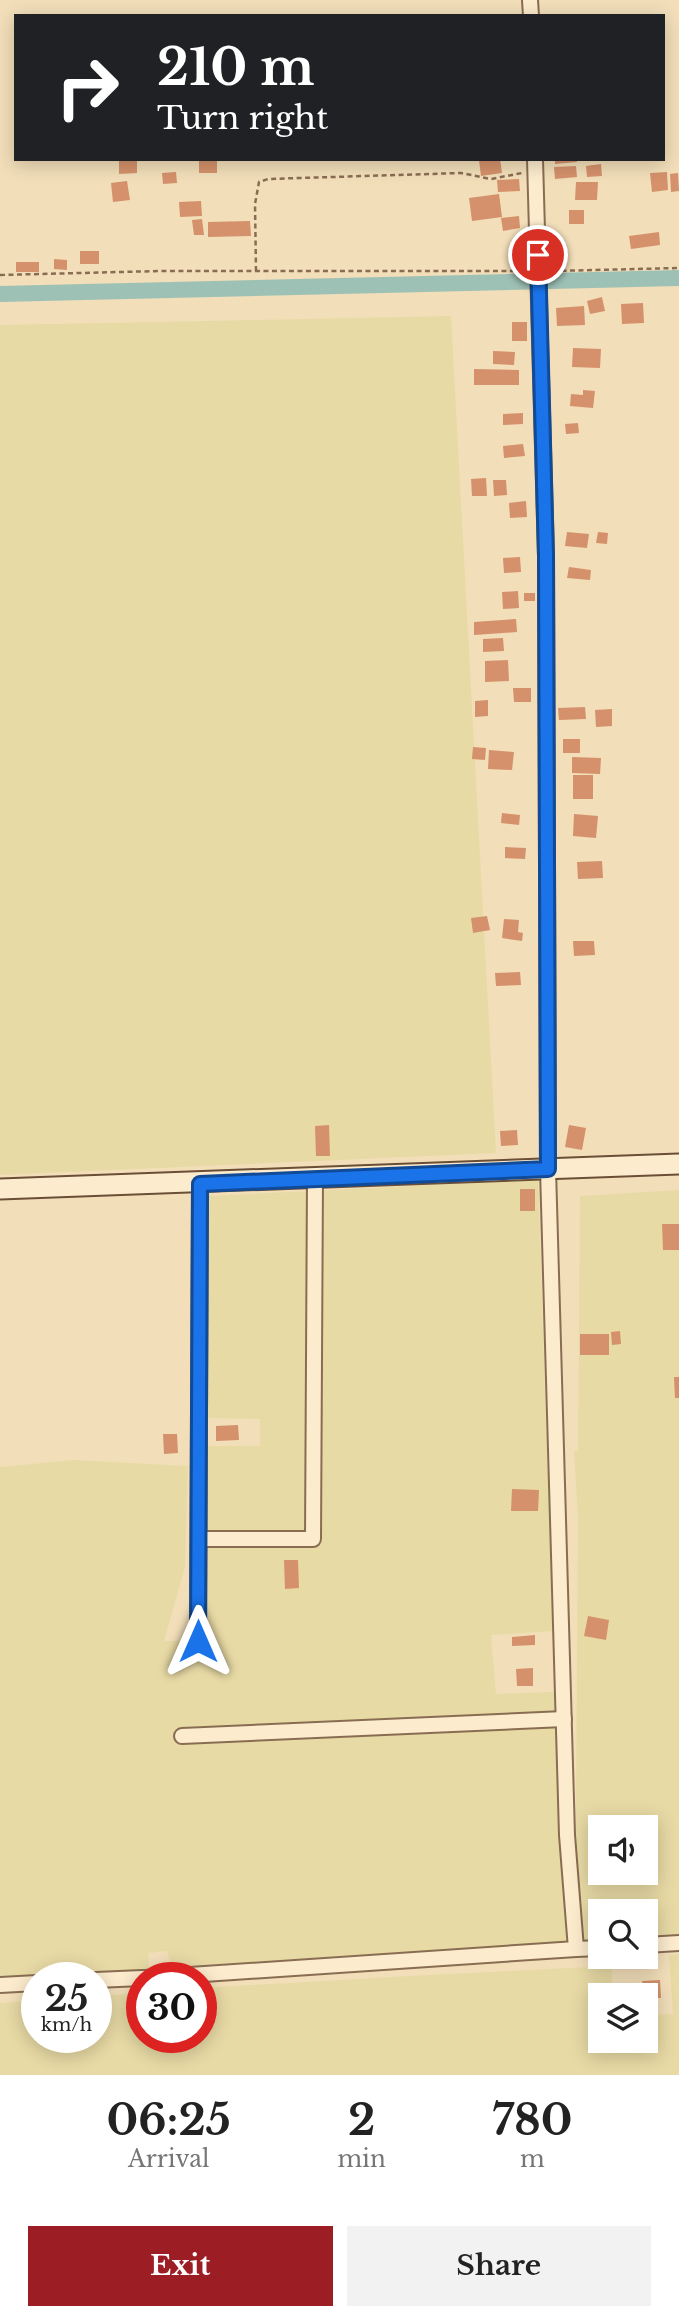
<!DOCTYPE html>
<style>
:root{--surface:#fff;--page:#f2f2f2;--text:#222;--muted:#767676;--accent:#9d1d24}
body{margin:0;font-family:"Libre Baskerville",serif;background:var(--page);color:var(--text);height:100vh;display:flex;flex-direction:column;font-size:26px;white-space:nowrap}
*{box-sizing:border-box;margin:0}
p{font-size:23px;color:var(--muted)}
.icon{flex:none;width:38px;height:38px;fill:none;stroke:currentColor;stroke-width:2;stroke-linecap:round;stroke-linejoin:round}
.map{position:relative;height:2075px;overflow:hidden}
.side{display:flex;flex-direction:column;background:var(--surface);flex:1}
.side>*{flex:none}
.hud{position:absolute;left:14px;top:14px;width:651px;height:147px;border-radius:0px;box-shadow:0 4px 18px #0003;background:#202124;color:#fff;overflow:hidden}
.buttons{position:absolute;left:588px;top:1815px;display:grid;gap:14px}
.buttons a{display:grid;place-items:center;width:70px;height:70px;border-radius:0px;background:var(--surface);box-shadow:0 4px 18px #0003;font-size:35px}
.speed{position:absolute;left:21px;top:1962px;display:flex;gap:14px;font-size:35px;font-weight:700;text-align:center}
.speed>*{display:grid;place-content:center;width:91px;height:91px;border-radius:50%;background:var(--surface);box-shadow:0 4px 18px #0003;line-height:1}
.speed small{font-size:18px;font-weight:400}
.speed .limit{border:10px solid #d22;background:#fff;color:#111}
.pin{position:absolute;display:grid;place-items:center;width:60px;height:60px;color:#fff;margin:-30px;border:4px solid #fff;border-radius:50%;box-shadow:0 2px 7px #0007}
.me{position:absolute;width:77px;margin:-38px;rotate:0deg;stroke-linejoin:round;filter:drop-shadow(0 0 5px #0008)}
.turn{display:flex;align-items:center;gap:24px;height:147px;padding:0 28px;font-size:32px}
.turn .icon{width:91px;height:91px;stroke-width:2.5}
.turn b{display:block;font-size:49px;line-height:60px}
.eta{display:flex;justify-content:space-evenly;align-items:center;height:119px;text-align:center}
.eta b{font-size:42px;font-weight:700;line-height:49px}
.action{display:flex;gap:14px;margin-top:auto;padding:14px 28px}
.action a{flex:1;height:80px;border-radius:0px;background:var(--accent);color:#fff;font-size:28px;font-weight:700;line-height:80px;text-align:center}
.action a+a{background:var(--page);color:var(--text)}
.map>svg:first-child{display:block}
.farmland{fill:#e8daa5;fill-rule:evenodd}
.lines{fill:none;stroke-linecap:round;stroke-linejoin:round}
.canal{stroke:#9ec1b5;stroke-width:16}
.building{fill:#d4916b}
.street-casing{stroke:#896d52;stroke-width:18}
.secondary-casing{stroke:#6a4e36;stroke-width:23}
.path{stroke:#896d52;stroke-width:2.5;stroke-dasharray:5 3.5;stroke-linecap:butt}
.street{stroke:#fcebcc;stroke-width:14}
.secondary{stroke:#fcebcc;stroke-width:19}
.route-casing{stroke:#114b97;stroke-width:18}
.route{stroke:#1a73e8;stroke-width:12}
</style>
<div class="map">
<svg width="679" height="2075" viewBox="0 0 679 2075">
<rect width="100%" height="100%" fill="#f2deb9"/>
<!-- farmland -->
<g class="farmland">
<polygon points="451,316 496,1153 0,1175 0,325"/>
<polygon points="538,1180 553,1631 491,1635 496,1694 554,1692 569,1942 171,1967 167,1951 148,1953 149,1969 0,1977 0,1467 73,1460 188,1466 185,1567 164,1641 205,1641 206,1446 260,1446 260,1419 206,1418 208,1196"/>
<path d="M 679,1190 L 679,1936 L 646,1937 L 646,1911 L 600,1911 L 600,1939 L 575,1940 L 578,1518 L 574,1451 L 578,1451 L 580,1196 ZM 600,1827 L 646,1827 L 646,1872 L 600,1872 Z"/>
<polygon points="679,1954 679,2075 0,2075 0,2003 37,2000 37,2037 96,2037 96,1996 142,1993 142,2037 201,2037 201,1988 409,1976 612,1966 612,1995 600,1995 600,2040 646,2040 646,2015 673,2014 669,1955"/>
</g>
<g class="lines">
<!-- canal -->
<polyline class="canal" points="0,294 679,278"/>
</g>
<!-- building -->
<g class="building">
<polygon points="119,159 137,159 137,173 119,174"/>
<polygon points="500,159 502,173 481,176 479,160"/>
<polygon points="555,159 577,159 577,162 555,164"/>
<rect x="199" y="160" width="18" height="13"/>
<polygon points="601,164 602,176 587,177 586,166"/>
<polygon points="576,166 577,177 555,179 554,167"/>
<polygon points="176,172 177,183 163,184 162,173"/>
<polygon points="667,172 668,190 652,192 650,173"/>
<polygon points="678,173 679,191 671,192 670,174"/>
<polygon points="519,179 520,191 498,192 497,180"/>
<polygon points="127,181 130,200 113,202 111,183"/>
<polygon points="576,182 598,182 597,200 575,200"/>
<polygon points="499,194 502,217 472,221 469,198"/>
<polygon points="201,201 202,216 180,217 179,202"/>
<rect x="569" y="210" width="15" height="14"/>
<polygon points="519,216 520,228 503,231 501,218"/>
<polygon points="202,219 204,235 194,235 192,220"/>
<polygon points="250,221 251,236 208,237 208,222"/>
<polygon points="659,232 660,245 631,249 629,236"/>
<rect x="80" y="251" width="19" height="13"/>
<polygon points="54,259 67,260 67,270 54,269"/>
<rect x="16" y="262" width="23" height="10"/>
<polygon points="602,297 605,311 590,314 587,301"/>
<polygon points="643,303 644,323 622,324 621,304"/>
<polygon points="584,306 585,325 557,326 556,308"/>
<rect x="512" y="322" width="15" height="19"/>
<polygon points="573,348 601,349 600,368 572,367"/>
<polygon points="493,351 515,352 514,365 493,364"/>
<polygon points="474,369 519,370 519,385 474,385"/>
<polygon points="583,390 595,391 593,408 570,406 571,394 583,395"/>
<polygon points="523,413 523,424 503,425 503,414"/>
<polygon points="578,423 579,433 566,434 565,424"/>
<polygon points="523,444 525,456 504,458 503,446"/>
<polygon points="486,478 487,496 472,496 471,479"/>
<polygon points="493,480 506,480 507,495 494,496"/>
<polygon points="526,501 527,517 510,518 509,503"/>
<polygon points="567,532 589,534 587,548 565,546"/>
<polygon points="598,532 608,533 607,544 596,543"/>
<polygon points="520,557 521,572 504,573 503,558"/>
<polygon points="569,567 591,570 590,580 567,578"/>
<polygon points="518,591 519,608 503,609 502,592"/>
<rect x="524" y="593" width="11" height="8"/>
<polygon points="516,619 517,632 474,635 474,622"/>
<polygon points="503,638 504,651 483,652 483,639"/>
<polygon points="508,660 509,681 485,682 485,661"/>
<polygon points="513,688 531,688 531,702 514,702"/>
<polygon points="488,700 488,716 475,717 475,701"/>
<polygon points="585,707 586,719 559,720 558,708"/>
<polygon points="612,709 612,726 596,727 595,710"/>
<rect x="563" y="739" width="17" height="14"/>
<polygon points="473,747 486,748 485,760 472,759"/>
<polygon points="489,750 514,752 512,770 488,769"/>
<polygon points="572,757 601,758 600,774 572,773"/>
<rect x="573" y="775" width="20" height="24"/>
<polygon points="502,813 520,815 519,825 501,823"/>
<polygon points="574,814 598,816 596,838 573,836"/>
<polygon points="505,847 526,848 525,859 505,858"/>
<polygon points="602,861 603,878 578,879 577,862"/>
<polygon points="487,916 490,930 473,933 471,918"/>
<polygon points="504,919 519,920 518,932 523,933 522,941 502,938"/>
<polygon points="573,941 594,941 595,955 574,956"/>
<polygon points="520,972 521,985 496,986 495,973"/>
<polygon points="329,1125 330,1156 316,1156 315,1126"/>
<polygon points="569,1125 586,1128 582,1150 565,1147"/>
<polygon points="517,1130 518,1145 501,1146 500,1131"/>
<rect x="520" y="1189" width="15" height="22"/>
<polygon points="662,1224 679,1224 679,1250 663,1250"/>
<polygon points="620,1331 621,1344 612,1345 611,1332"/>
<rect x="580" y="1334" width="29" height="21"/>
<polygon points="674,1377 679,1377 679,1398 675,1398"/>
<polygon points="238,1425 239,1440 216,1441 216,1426"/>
<polygon points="163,1434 177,1434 178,1453 164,1454"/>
<polygon points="512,1489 539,1490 538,1511 511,1511"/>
<polygon points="284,1560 298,1560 299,1588 285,1589"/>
<polygon points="588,1616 609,1620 606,1640 584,1636"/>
<polygon points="535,1635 535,1645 512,1646 512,1637"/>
<polygon points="533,1668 533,1686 517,1686 516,1669"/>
<polygon points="660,1980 661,1998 646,1998 642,1981"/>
</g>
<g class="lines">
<defs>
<g id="street">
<polyline points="530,0 531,16"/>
<polyline points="535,159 546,556 548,1169 567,1835 576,1949 600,1948"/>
<polyline points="199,1539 313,1539 315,1179"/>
<polyline points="198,1641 200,1184"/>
<polyline points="182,1736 564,1719"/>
<polyline points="646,1945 679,1943"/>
<polyline points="145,1978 576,1949"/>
<polyline points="96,1980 142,1978"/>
<polyline points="0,1985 37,1983"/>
</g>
<polyline id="secondary" points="0,1189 679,1164"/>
</defs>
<!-- street casing -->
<use href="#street" class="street-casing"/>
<!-- secondary casing -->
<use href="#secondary" class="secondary-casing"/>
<!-- path -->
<g class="path">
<polyline points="256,271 255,204 259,182 268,179 461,173 491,179 522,173"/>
<polyline points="553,271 679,268"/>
<polyline points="0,275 160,271 525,271"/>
</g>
<!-- street -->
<use href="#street" class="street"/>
<!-- secondary -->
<use href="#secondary" class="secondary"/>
</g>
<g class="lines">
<defs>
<polyline id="route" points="198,1641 200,1184 548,1169 546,556 538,255"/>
</defs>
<!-- route casing -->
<use href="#route" class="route-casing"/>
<!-- route -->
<use href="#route" class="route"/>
</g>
</svg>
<div class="buttons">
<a><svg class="icon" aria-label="sound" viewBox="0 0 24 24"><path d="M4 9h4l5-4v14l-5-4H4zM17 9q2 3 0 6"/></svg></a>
<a><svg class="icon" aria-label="search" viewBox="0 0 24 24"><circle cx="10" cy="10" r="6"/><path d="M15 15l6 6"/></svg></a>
<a><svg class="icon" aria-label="layers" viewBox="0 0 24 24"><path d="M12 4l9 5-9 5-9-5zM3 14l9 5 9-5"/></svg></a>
</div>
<div class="speed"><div>25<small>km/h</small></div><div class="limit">30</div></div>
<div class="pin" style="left:538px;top:255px;background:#d93025"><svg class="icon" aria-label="arrive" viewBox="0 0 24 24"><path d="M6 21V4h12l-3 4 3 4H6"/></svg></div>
<svg class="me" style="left:198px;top:1641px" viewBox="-20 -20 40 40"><path d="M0-17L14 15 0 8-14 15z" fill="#1a73e8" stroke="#fff" stroke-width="4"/></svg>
<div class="hud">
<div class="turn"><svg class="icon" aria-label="right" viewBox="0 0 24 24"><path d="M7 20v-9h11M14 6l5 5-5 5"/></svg><div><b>210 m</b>Turn right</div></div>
</div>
</div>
<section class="side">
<div class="eta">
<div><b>06:25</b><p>Arrival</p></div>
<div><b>2</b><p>min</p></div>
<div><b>780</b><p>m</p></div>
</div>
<div class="action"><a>Exit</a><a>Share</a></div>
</section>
